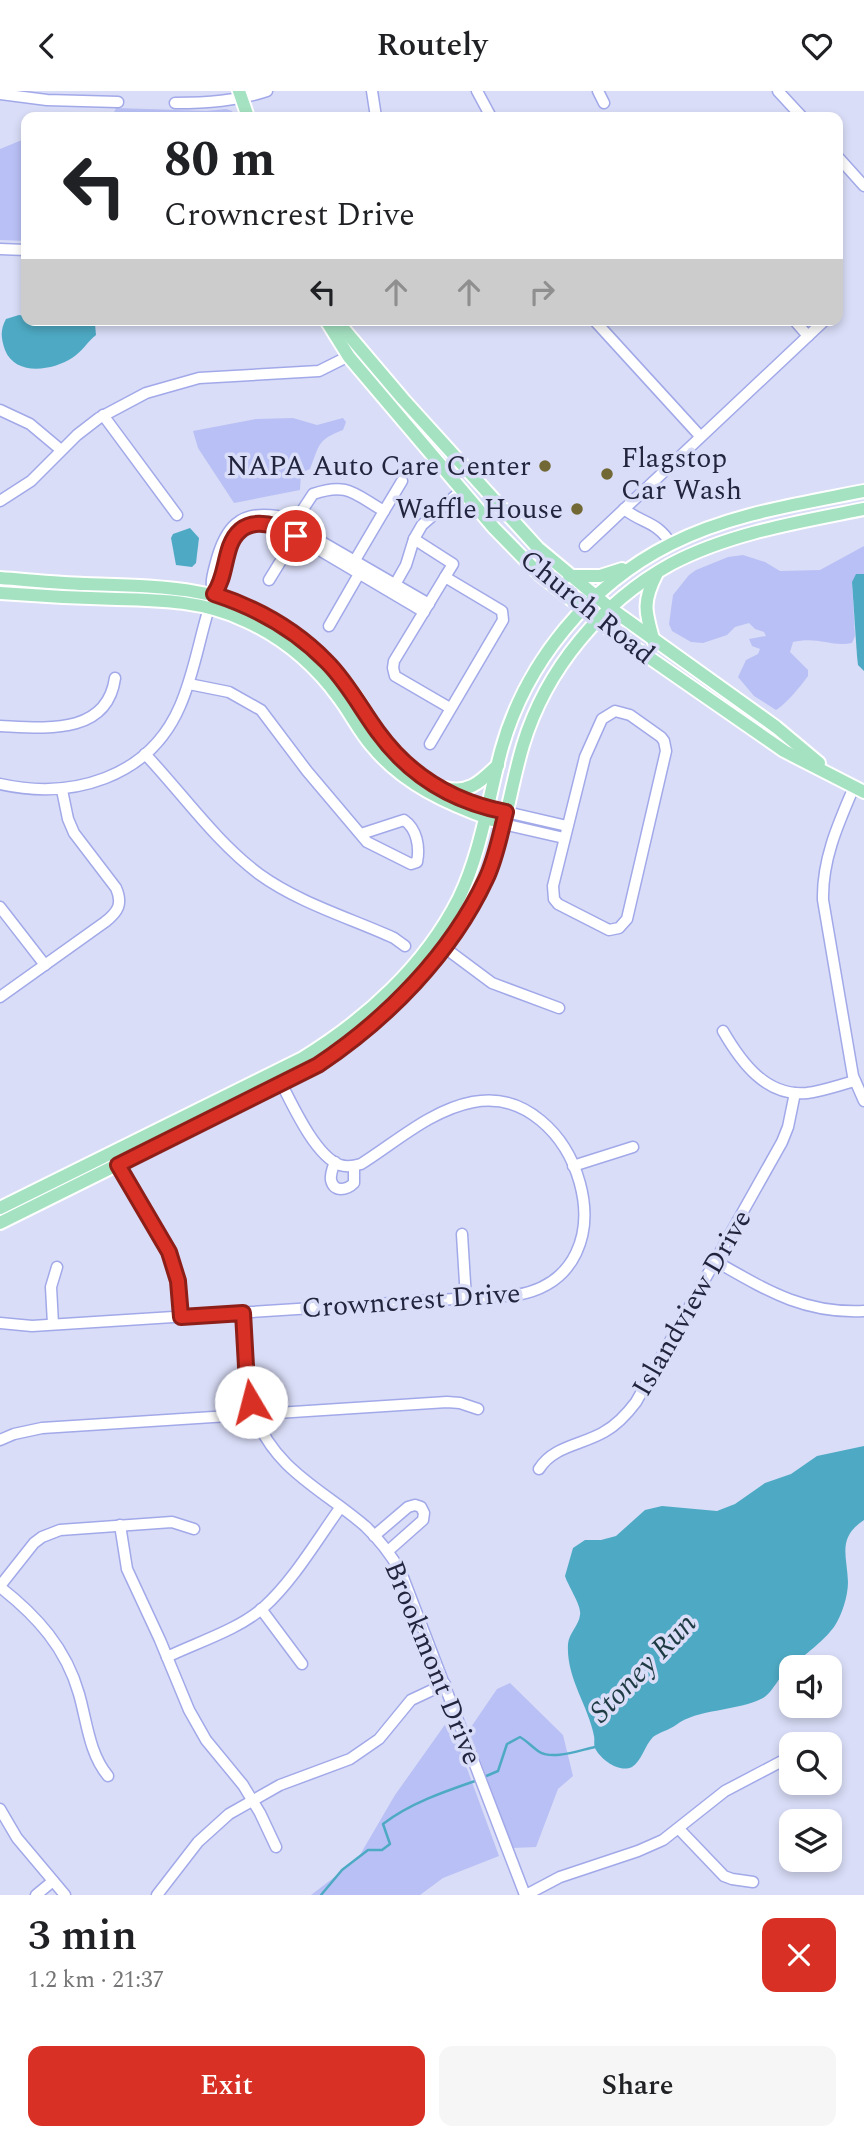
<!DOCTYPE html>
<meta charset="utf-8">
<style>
:root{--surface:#fff;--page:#f6f6f6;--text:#202124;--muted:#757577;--accent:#d93025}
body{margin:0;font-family:Spectral,serif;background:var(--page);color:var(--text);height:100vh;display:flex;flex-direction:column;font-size:26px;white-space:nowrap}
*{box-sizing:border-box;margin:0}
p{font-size:23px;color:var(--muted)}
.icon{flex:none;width:38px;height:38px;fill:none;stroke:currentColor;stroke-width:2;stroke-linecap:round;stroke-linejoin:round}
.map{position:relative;height:1804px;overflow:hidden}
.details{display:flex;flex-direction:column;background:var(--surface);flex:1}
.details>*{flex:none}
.guide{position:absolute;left:21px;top:21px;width:822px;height:214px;border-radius:14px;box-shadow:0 4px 10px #0003;background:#fff;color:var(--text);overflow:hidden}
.tools{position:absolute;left:779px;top:1564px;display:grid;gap:14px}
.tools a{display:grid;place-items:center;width:63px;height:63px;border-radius:14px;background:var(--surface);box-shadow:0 4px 10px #0003;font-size:35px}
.pin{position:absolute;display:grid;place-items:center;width:60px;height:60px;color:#fff;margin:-30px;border:4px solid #fff;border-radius:50%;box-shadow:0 2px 7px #0007}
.me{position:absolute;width:77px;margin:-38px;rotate:352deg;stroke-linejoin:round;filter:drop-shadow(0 0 5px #0008)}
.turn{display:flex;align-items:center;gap:24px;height:147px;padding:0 28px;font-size:32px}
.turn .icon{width:91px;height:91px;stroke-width:2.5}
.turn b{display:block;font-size:49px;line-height:60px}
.lanes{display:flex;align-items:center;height:66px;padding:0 28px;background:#0003;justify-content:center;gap:35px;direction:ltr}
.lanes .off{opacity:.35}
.round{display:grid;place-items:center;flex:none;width:74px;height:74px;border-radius:14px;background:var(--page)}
.summary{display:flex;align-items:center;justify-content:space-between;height:119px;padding:0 28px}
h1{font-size:42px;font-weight:600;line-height:52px}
.cta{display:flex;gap:14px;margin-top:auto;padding:14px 28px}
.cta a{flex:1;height:80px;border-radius:14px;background:var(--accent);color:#fff;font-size:28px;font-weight:600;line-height:80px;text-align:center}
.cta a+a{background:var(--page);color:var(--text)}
header{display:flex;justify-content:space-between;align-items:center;height:91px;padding:0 28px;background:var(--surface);font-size:32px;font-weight:600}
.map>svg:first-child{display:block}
.green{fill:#b9c0f5}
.water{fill:#4eaac4}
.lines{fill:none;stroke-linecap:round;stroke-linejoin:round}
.stream{stroke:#4eaac4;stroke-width:2.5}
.minor-casing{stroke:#a2a9e9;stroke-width:13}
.major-casing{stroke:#fff;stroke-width:16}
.minor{stroke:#fff;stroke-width:10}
.major{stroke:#a5e2c2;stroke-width:12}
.route-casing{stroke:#8d1f18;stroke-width:18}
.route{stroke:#d93025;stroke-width:12}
.poi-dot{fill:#716835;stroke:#d9ddf7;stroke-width:2.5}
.labels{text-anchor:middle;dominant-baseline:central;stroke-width:7;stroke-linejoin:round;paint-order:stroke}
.poi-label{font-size:28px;fill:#23253e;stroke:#d9ddf7;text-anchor:end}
.street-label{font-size:28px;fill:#23253e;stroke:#d9ddf7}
.water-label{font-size:30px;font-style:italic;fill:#1e3b43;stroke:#d9ddf7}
</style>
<header><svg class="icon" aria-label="back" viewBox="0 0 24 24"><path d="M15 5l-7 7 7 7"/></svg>Routely<svg class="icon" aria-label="heart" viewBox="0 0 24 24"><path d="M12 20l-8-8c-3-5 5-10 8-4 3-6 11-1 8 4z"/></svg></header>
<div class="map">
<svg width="864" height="1804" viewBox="0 0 864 1804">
<rect width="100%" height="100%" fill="#d9ddf7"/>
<!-- green -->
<g class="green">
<polygon points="116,17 206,20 226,18 232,20 235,26 112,26"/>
<polygon points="22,49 26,50 26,150 0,149 0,58"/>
<path d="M 293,327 L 317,334 L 343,327 L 346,331 L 343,339 C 317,349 320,353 310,378 L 301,382 L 300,399 L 234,412 L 198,357 L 193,340 L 256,328 Z"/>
<path d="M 864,455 L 864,483 L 852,491 L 855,545 L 852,552 C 831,556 817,545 793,551 L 790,561 L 808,579 L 808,585 C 801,595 786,613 776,619 L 754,605 L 738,586 L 746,569 L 758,563 L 760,558 L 752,555 L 749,548 L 766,545 L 764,541 L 755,538 L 749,532 L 735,536 L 727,544 L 703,552 L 691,551 L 672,540 L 669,533 L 673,504 L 689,484 L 696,479 L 728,466 L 743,464 L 765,471 L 780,480 L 820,479 Z"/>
<polygon points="510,1592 563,1644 573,1685 558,1698 536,1756 513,1757 469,1639 497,1598"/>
<polygon points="449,1628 499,1765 443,1787 420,1804 311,1804 357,1769 395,1704"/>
</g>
<!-- water -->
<g class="water">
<path d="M 19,224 L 26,225 L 26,229 L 87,229 L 95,233 L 96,244 C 87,251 82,261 72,267 C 52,280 15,285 5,259 C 1,247 0,239 6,228 Z"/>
<polygon points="190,437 199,447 196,472 192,476 176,474 171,447 173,443"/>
<polygon points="856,483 864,483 864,580 858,574 857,565 852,491"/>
<path d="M 864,1355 L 864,1429 C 837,1447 847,1464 848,1491 C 848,1505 842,1524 834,1536 C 819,1556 796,1568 780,1587 C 775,1594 769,1604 763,1607 C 739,1620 696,1618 676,1634 C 669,1639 660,1641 653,1646 C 645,1654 641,1671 632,1676 C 619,1682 602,1669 596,1659 C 593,1654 595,1650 594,1645 C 588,1614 566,1587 568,1553 C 569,1542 579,1534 580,1524 C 582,1515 568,1495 565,1485 L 573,1457 L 585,1449 L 601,1449 L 616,1445 L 645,1419 L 662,1415 L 717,1420 L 735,1413 L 765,1392 L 791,1383 L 817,1365 Z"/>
</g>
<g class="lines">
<!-- stream -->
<g class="stream">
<path d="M 484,1686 L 498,1680 L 507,1653 L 520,1646 C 527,1650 531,1655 538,1660 C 552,1670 580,1659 595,1656"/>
<path d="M 321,1804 L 342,1779 L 368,1759 L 382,1759 L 390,1753 L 383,1733 C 410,1712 446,1700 478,1689"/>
</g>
<defs>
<g id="minor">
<polyline points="372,0 376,26"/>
<polyline points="477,0 491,26"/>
<polyline points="598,0 604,12"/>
<polyline points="778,0 802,26"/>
<polyline points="0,3 47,9 118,11"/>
<path d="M 175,12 C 207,12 236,10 267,0"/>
<polyline points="838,66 864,95"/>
<polyline points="0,158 26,159"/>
<polyline points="594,229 700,345"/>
<polyline points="794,229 808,245"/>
<polyline points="0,319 30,333 61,359"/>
<polyline points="103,324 177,424"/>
<polyline points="0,410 31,390 77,344 99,327 146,302 199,287 319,280 361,259"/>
<path d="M 624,418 C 643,433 657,430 671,453"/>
<polyline points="384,420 402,390"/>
<path d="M 290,438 L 313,403 C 348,391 354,403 384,420 L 351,476"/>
<polyline points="414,448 453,473 445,486"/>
<polyline points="585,455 825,229"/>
<polyline points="269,489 298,442"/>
<polyline points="393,497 406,474 414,448 422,434 462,399"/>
<path d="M 213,503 C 210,491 213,483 216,471 C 225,437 239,419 277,425 L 429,513"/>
<polyline points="329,535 363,476"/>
<path d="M 189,593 L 229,601 L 261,619 L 307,680 L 367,751 L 411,773 L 417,771 C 420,756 417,738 404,729 L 361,743"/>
<polygon points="615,620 630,624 661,646 664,650 666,660 627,828 619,837 609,839 558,813 554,808 553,795 585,666 602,628"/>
<path d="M 0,635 C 44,637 107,645 115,587"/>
<polyline points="430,653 503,529 502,520 445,486 394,570 393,577 395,585 450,617"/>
<path d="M 145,663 C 182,702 215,750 259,783 C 299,812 350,827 394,847 L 405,855"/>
<path d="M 0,693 C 72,709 149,687 180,615 C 194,583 199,549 209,517 C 212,508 217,501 220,493 C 226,478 225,459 234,447 C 247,430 265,431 282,437 L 424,521"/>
<path d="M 854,696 C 838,733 822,769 823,809 L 853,985 L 864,1010"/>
<polyline points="506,721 567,735"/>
<polyline points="503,733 564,747"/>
<polyline points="0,816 45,874"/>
<polyline points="445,857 492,892 559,917"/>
<path d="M 0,906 L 105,831 C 118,821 123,813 116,797 L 74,742 L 68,728 L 62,699"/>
<path d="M 723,940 C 741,971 766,1006 807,1002 C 823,1000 839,994 855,990"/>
<path d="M 114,1068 C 146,1127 177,1154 181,1226"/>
<path d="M 335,1071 C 333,1076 330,1083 331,1089 C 334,1102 347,1099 354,1092 L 354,1075"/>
<polyline points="573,1075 633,1056"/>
<polyline points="462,1143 466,1208"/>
<path d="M 715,1170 C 766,1199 804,1223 864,1220"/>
<path d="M 243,1222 C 244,1255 243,1292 254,1323 C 276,1380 322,1398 365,1435 C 380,1449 391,1464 401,1481 L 525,1804"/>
<path d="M 0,1232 L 32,1235 L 517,1204 C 639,1182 577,991 473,1011 C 431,1019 396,1051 361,1073 C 354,1075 346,1076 340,1074 C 313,1064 288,1004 275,980"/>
<polyline points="53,1233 51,1196 57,1176"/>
<polyline points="0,1349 14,1343 42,1337 447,1311 460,1312 478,1318"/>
<path d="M 539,1378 C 553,1355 582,1354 604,1341 C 617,1334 627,1323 636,1311 L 782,1051 L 788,1036 L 795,1002"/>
<polyline points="120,1434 127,1478 160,1549 189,1619 206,1649 243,1694 260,1722 276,1756"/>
<polyline points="374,1445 408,1416 415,1414 421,1416 424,1422 423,1429 388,1460"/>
<polyline points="0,1495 34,1452 42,1446 60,1439 172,1431 194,1438"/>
<path d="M 0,1496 C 37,1525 66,1557 79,1603 C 87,1631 89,1662 108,1685"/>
<polyline points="261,1518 302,1573"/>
<path d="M 167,1566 C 198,1551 238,1539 264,1516 C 293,1490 317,1449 340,1417"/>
<polyline points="0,1718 17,1747 65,1804"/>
<polyline points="679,1738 724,1785 732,1788 753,1791"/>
<polyline points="36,1804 53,1790"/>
<polyline points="157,1804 198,1751 229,1723 280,1694 350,1668 379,1648 411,1609 445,1593"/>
<polyline points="526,1804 560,1786 638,1760 663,1749 725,1700 784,1669"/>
</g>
<g id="major">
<polyline points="239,0 248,26"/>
<polyline points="326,229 349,266 494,437 539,483 611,540 784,660 864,701"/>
<polyline points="336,229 403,308 538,457 610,517 776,636 819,672"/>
<polyline points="569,485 600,485 622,478"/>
<path d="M 0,487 C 28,489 57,492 85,493 C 150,495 212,494 271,527 C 304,547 334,574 356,606 C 367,623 376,640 389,654 C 422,691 459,712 506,721"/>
<path d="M 0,502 C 39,505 78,507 117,508 C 162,509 205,510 246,530 C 283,547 315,574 339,607 C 351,623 359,640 372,655 C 403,693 448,713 493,729"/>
<path d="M 654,551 C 645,520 642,511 657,482"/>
<path d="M 445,697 C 470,703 481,690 498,674"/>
<path d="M 0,1117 L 301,968 C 365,929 425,875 459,807 C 481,761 488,709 501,660 C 525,572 589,494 671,453 C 730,423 799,413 864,400"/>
<path d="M 0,1132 L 318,974 C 386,929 453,861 486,786 C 505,745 510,697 523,654 C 546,578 602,511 671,473 C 730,442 799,431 864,418"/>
</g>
</defs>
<!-- minor casing -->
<use href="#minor" class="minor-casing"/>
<!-- major casing -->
<use href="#major" class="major-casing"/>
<!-- minor -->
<use href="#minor" class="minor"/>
<!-- major -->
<use href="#major" class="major"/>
</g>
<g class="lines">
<defs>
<path id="route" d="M 251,1311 L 247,1293 L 243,1222 L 181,1226 L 178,1190 L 169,1161 L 118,1074 L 318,974 C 387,928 451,863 486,788 C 496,767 500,744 506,721 C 454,711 410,685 378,641 C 361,618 348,592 327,571 C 296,539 257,517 214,503 C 224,489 224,472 230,455 C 242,423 273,431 296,445"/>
</defs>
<!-- route casing -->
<use href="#route" class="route-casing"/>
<!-- route -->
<use href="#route" class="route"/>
</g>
<!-- markers -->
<g class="poi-dot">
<circle cx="545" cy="375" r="7"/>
<circle cx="607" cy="383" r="7"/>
<circle cx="577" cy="418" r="7"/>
</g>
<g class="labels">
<!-- poi labels -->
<g class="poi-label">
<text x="621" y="367" text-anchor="start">Flagstop<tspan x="621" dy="32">Car Wash</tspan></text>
<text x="531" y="375">NAPA Auto Care Center</text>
<text x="563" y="418">Waffle House</text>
</g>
<!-- street labels -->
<g class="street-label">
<text transform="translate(587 516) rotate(39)">Church Road</text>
<text transform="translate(411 1210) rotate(-4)">Crowncrest Drive</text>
<text transform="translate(692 1212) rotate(-60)">Islandview Drive</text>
<text transform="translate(433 1572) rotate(68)">Brookmont Drive</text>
</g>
<!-- water labels -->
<g class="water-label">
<text transform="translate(643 1577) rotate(-46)">Stoney Run</text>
</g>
</g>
</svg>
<div class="tools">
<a><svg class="icon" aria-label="sound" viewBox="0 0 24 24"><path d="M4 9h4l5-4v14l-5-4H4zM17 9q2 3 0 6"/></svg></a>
<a><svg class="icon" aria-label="search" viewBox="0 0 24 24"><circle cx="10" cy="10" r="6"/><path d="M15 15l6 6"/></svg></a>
<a><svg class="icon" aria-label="layers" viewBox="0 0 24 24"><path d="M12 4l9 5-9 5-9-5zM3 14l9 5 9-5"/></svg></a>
</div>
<div class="pin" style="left:296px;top:445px;background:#d93025"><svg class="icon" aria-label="arrive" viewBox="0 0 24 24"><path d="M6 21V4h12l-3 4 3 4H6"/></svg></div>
<svg class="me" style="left:251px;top:1311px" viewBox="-20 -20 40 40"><circle r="19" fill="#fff"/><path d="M0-13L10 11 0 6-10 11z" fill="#d93025"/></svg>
<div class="guide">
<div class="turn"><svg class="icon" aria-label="left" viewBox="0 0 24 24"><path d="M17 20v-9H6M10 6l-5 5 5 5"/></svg><div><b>80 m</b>Crowncrest Drive</div></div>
<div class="lanes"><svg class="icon" aria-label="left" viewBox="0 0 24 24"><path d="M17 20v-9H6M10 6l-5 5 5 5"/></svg><svg class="icon off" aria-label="ahead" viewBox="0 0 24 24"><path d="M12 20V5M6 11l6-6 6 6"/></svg><svg class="icon off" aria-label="ahead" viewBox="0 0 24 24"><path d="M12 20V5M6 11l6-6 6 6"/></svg><svg class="icon off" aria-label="right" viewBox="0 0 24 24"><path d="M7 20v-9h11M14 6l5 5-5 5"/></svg></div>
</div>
</div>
<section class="details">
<div class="summary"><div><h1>3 min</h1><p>1.2 km · 21:37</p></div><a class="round" style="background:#d93025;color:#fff"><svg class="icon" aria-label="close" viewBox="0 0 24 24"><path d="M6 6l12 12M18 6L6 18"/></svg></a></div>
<div class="cta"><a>Exit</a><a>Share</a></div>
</section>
